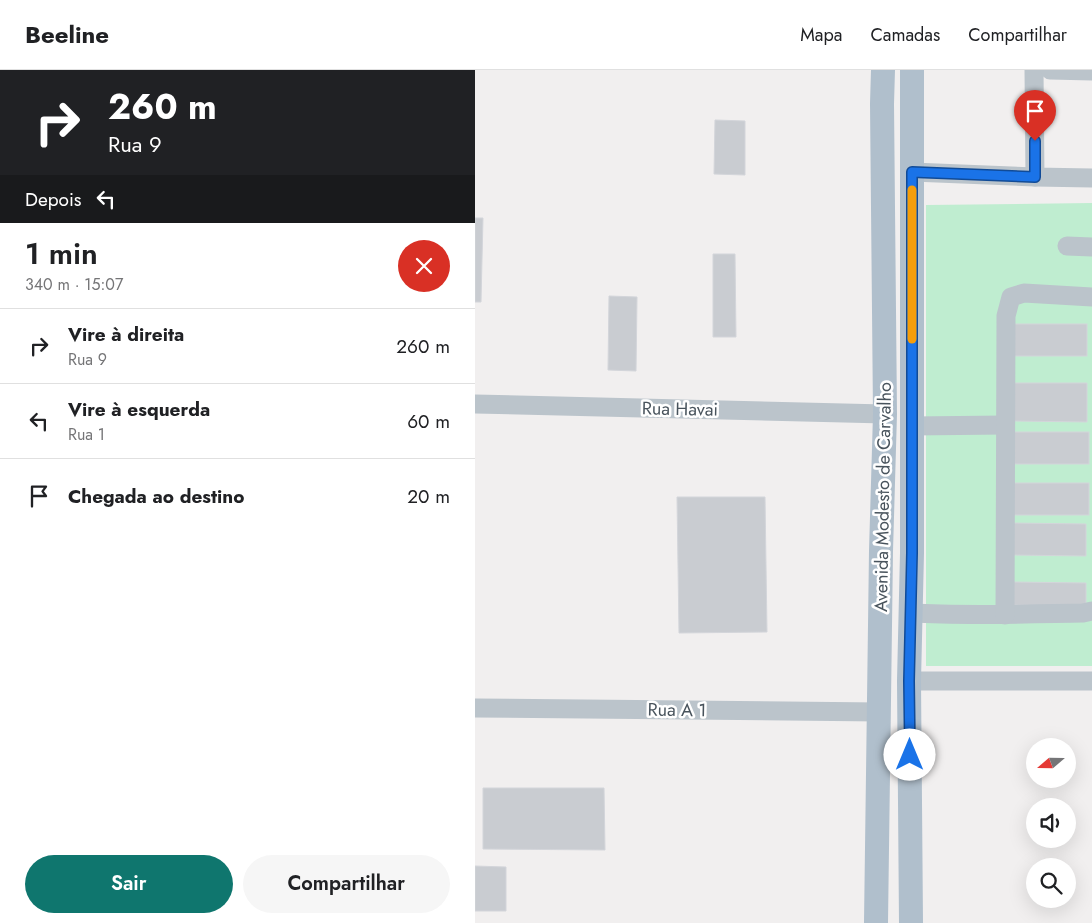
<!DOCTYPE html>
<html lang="pt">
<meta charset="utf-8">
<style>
:root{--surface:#fff;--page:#f6f6f6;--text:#202124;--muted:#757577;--line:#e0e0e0;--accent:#0f766e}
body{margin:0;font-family:Jost,sans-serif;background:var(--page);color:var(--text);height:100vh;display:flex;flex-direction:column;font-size:19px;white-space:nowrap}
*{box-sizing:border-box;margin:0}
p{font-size:16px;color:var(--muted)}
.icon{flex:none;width:28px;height:28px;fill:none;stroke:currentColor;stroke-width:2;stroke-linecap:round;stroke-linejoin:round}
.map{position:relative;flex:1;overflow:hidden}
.side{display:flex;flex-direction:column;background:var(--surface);width:475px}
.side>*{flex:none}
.top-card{background:#202124;color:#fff;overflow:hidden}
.needle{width:32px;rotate:250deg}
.fabs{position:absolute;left:551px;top:668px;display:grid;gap:10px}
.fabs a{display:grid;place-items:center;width:50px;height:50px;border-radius:50%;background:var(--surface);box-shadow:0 5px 20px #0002;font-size:25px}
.pin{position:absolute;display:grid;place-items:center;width:42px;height:42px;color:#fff;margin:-51px -21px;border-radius:50% 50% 50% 0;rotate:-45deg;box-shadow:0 0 5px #0007}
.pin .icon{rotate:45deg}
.me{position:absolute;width:55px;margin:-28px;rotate:0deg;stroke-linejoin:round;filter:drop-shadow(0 0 4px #0008)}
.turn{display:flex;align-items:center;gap:18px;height:105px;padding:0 25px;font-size:22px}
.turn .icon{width:65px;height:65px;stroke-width:2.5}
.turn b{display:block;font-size:35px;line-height:42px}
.then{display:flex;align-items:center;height:48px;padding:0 25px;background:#0003;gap:10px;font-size:19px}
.round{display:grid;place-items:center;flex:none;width:52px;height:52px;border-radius:26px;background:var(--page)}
.headline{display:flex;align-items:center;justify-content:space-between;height:85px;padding:0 25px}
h1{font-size:30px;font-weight:600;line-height:38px}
.button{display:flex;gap:10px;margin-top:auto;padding:10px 25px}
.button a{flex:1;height:58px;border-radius:30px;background:var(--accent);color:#fff;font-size:20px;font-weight:600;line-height:58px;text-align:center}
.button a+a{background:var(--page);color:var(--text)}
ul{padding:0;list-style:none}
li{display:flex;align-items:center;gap:15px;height:75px;padding:0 25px;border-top:1px solid var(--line)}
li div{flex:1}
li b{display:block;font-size:19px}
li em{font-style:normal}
header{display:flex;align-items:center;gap:30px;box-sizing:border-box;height:70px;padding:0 25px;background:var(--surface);border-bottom:1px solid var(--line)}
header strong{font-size:24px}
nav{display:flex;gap:28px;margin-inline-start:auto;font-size:18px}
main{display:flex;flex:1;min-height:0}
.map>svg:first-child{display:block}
.green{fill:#bfedd0}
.building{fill:#c9ccd1;stroke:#d3d5da}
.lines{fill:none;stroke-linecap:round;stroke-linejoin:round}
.minor{stroke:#bbc4cb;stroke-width:19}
.major{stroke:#b0bfcc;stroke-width:24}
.route-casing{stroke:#114b97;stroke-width:12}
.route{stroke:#1a73e8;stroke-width:9}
.slow{stroke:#f59e0b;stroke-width:9}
.labels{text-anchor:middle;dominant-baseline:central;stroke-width:5;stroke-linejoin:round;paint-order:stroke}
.street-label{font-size:18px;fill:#48535c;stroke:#fff}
</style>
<header>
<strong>Beeline</strong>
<nav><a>Mapa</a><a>Camadas</a><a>Compartilhar</a></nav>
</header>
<main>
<section class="side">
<div class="top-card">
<div class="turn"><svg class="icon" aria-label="right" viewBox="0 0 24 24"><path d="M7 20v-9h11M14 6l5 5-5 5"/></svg><div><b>260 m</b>Rua 9</div></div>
<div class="then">Depois<svg class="icon" aria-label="left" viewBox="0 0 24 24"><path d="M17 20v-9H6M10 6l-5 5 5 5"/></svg></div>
</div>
<div class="headline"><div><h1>1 min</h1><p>340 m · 15:07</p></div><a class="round" style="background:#d93025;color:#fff"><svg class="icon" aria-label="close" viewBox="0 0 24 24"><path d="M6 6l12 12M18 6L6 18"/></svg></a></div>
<ul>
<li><svg class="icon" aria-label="right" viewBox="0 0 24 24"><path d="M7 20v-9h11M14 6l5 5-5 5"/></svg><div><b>Vire à direita</b><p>Rua 9</p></div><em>260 m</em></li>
<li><svg class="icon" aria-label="left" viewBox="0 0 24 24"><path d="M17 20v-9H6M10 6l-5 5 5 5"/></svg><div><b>Vire à esquerda</b><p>Rua 1</p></div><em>60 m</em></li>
<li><svg class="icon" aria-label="arrive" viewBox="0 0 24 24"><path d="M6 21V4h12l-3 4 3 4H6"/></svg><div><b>Chegada ao destino</b></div><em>20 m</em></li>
</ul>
<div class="button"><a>Sair</a><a>Compartilhar</a></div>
</section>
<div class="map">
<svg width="617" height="853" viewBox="0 0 617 853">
<rect width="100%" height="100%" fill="#f1efef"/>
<!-- green -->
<polygon class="green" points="617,133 617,596 451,596 451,135"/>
<!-- building -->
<g class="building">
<polygon points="240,50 270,51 270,105 239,104"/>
<polygon points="0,148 8,148 6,232 0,232"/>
<polygon points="238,184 260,184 261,267 238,267"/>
<polygon points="134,226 162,227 161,301 133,300"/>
<rect x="537" y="254" width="75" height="32"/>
<polygon points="538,313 612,313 612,352 538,351"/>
<rect x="538" y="362" width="76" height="32"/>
<rect x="538" y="413" width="76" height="32"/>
<polygon points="202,427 290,427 292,562 204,563"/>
<polygon points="536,453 611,454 611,486 536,485"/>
<polygon points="537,512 611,513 611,536 537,535"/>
<polygon points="8,718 129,718 130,780 8,779"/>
<polygon points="0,796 31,797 31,841 0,841"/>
</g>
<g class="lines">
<!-- minor -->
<g class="minor">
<polyline points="559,0 560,107"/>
<polyline points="575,0 617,1"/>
<polyline points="437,102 560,107 617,108"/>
<polyline points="592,176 617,177"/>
<polyline points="0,334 410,344"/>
<polyline points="437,356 530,355"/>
<path d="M 436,543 C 493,546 551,544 608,543 L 617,541"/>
<polyline points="530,545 531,246 536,227 549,223 617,227"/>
<polyline points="434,611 617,611"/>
<polyline points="0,638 405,642"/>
</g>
<!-- major -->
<g class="major">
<polyline points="401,853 406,481 410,344 407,34 408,0"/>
<polyline points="436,853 434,611 437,483 437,0"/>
</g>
</g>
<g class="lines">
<defs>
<polyline id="route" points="435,685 434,611 437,483 437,102 560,107 560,71"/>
</defs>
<!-- route casing -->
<use href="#route" class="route-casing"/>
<!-- route -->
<use href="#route" class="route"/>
<!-- slow -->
<polyline class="slow" points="437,120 437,269"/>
</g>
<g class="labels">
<!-- street labels -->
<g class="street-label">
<text transform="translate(205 339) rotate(1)">Rua Havai</text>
<text transform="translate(408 427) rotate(-89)">Avenida Modesto de Carvalho</text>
<text transform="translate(202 640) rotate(1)">Rua A 1</text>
</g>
</g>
</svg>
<div class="fabs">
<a><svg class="needle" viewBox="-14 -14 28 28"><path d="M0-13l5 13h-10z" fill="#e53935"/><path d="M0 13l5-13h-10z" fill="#757577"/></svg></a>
<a><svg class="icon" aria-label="sound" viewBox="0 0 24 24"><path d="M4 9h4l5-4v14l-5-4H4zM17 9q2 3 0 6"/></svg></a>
<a><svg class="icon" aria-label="search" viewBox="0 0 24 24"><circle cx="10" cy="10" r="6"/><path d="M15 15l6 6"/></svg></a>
</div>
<div class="pin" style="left:560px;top:71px;background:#d93025"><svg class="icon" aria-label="arrive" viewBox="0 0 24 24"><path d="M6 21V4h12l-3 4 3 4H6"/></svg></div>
<svg class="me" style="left:435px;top:685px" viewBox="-20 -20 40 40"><circle r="19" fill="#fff"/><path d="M0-13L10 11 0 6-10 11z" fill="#1a73e8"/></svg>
</div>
</main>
